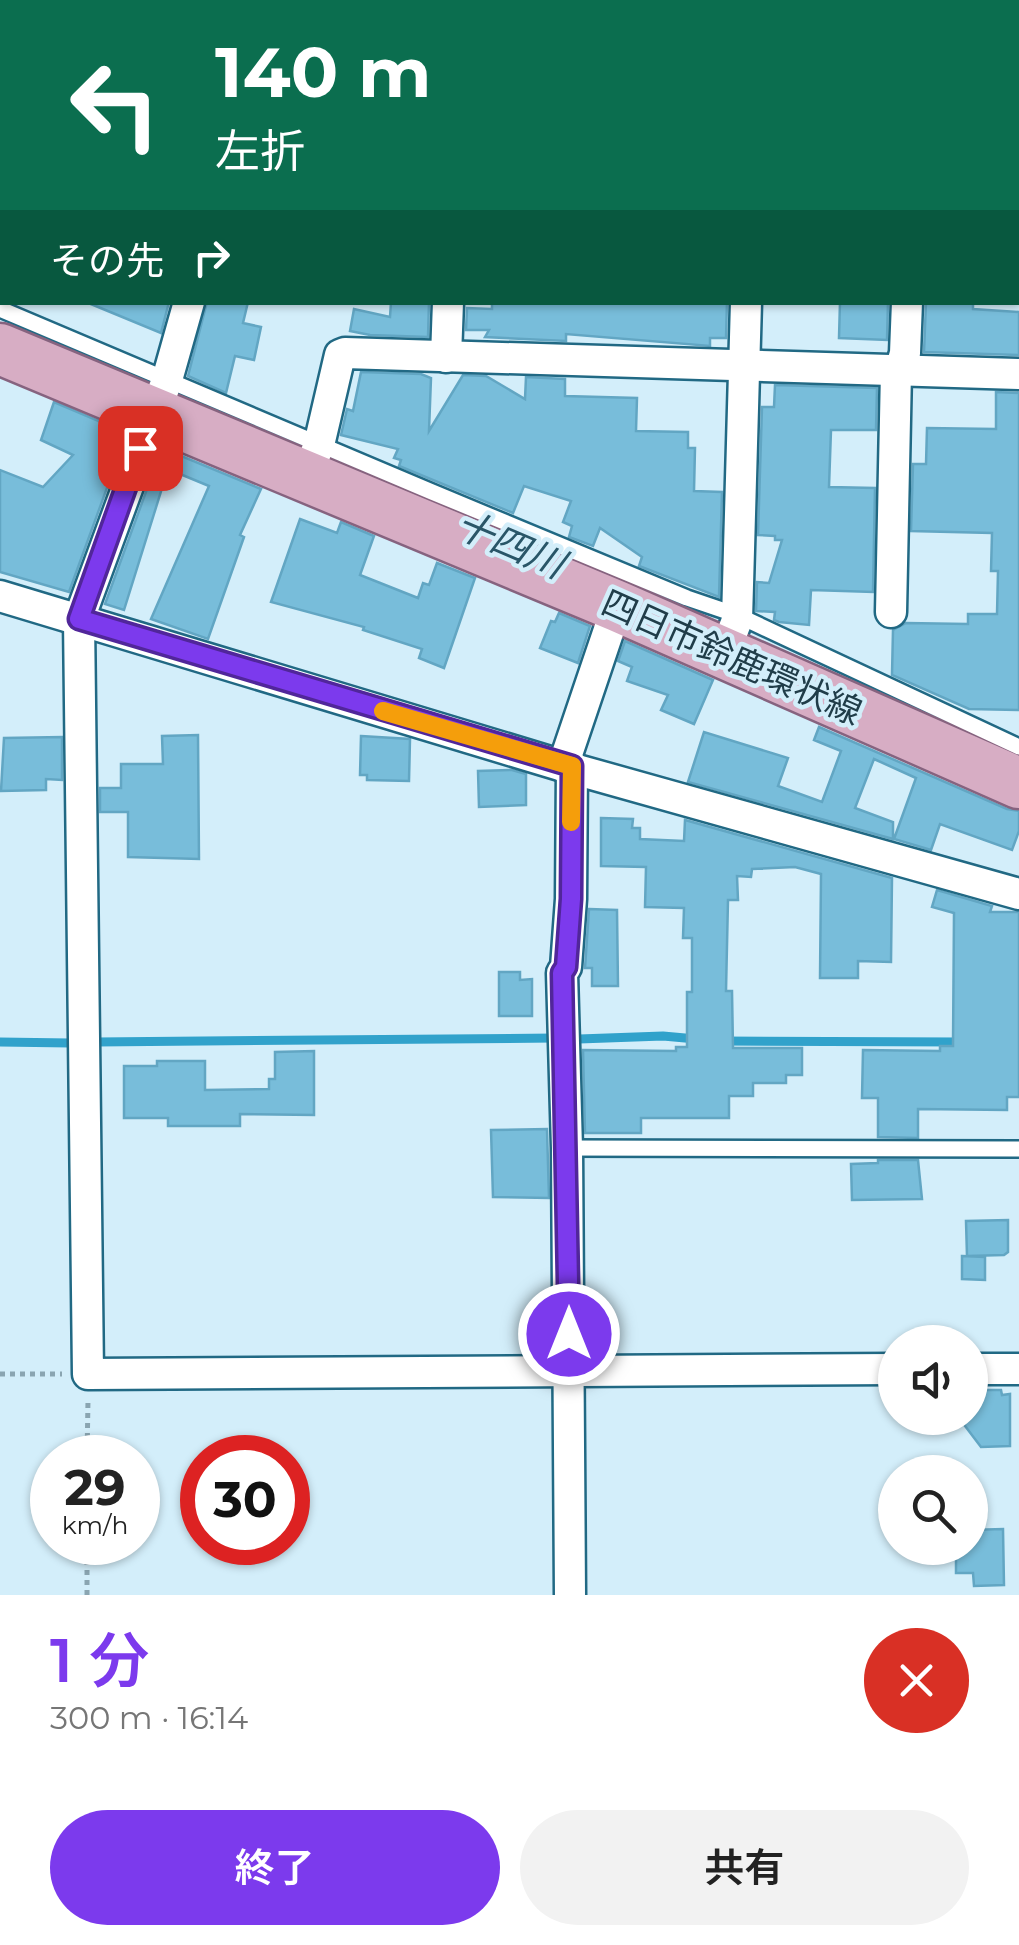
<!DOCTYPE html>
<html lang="ja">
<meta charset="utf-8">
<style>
:root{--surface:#fff;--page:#f2f2f2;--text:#222;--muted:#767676;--accent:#7c3aed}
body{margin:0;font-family:Montserrat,"Noto Sans JP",sans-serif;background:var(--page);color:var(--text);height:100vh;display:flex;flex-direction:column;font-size:38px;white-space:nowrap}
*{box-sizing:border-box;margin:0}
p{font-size:32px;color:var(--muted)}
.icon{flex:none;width:55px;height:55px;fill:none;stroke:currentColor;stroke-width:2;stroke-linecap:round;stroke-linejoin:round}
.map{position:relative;height:1595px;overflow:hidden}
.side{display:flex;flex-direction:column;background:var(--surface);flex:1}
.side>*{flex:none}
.top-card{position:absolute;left:0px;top:0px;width:1020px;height:305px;box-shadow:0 2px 8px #0004;background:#0b6e4f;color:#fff;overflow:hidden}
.tools{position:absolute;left:878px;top:1325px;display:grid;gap:20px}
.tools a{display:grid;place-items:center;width:110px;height:110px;border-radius:50%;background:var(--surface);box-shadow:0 2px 8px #0004;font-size:50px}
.speed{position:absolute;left:30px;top:1435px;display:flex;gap:20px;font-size:50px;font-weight:700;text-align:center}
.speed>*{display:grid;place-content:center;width:130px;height:130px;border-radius:50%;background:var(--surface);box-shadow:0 2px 8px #0004;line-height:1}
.speed small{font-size:25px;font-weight:400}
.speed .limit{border:15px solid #d22;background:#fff;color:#111}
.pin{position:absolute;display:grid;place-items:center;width:85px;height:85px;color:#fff;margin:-42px;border-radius:20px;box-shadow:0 5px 15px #0006}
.me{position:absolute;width:110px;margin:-55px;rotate:0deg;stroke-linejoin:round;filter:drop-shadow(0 0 8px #0008)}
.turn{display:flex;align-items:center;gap:35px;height:210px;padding:0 50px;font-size:45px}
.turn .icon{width:130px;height:130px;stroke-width:2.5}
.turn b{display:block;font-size:70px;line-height:85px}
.then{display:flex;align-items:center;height:95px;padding:0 50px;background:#0003;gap:20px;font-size:38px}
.round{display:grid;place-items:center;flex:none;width:105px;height:105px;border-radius:52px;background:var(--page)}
.head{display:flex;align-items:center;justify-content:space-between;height:170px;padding:0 50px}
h1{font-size:60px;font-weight:600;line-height:75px;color:var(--accent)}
.action{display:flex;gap:20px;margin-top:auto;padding:20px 50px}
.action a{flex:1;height:115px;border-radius:60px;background:var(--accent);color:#fff;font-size:40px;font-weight:600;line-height:115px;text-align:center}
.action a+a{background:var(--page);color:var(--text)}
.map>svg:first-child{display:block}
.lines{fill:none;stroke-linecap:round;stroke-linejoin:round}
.stream{stroke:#31a2cb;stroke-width:9}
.building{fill:#78bdda;stroke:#62a6c3;stroke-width:2.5}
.service-casing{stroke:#216984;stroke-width:20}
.minor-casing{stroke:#216984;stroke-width:35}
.primary-casing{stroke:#86637f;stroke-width:55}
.path{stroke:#8aa5b1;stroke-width:5;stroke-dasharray:5 5;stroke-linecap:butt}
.service{stroke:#fff;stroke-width:15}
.minor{stroke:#fff;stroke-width:30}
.primary{stroke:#d7adc4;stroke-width:50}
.route-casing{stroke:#51269a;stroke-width:25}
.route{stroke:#7c3aed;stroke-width:18}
.slow{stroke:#f59e0b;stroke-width:18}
.labels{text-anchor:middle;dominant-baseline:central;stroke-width:9;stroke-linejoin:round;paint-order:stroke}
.street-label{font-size:35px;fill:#203d49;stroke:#d3eefa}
.water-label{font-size:38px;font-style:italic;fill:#295668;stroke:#d3eefa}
</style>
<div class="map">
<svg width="1019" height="1595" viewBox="0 0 1019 1595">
<rect width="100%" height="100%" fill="#d3eefa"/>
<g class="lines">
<!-- stream -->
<g class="stream">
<polyline points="579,1039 663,1036 696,1039"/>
<polyline points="721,1041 961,1042"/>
<polyline points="0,1042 70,1043"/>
<polyline points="96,1042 555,1038"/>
</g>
</g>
<!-- building -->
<g class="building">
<polygon points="86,302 169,302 161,333"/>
<polygon points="207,302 248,302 243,323 261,327 254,360 235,356 226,393 188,376"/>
<polygon points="391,302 429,302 428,337 370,335 350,331 354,309 390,317"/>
<polygon points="544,302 727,302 726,338 710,338 710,346 566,334 566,341 485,337 489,330 466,330 467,308 492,309 492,303"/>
<polygon points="840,302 888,302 887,340 839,338"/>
<polygon points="926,302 973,302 973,309 1019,312 1019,355 924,352"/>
<polygon points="361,372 421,374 431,378 429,431 463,375 486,376 525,399 526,377 565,379 565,396 637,398 636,431 688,432 688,448 695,448 694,491 722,492 719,597 639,566 642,557 600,528 593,546 569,537 572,526 563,522 571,501 524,486 513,513 399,466 401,460 394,458 398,449 341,435 347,409 353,411"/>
<polygon points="775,385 877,388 876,430 831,430 829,487 875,488 873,592 811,590 809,625 779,622 774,620 775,612 756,611 757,582 769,583 782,540 775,540 775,536 758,535 762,407 774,407"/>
<polygon points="996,392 1019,393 1019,710 969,709 892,675 893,630 906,623 968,624 968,614 997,614 998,571 991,571 992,533 911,531 913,464 926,464 927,428 996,429"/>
<polygon points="54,402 127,433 69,592 0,572 0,470 43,487 73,455 41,440"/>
<polygon points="162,448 261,489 240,535 244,537 208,639 151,619 209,486 168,469 124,610 105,604"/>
<polygon points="300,519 337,533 341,522 374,536 360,575 418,598 423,583 429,585 437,563 475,578 444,668 419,658 422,649 363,630 364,627 271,602"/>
<polygon points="559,613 590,626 578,663 540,648 551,621 555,622"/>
<polygon points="625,641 713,680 694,724 661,710 668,695 627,681 632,667 618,661"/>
<polygon points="819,727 1007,809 1019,811 1019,831 1012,850 940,824 931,850 894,839 916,778 874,759 855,808 893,822 893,839 688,782 704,732 788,758 778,786 822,802 841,751 814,740"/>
<polygon points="198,735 199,859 128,857 128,812 100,812 100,788 121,788 121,764 163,764 162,736"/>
<polygon points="361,736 410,739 409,781 367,780 367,775 360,775"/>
<polygon points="62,737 62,780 46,779 46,790 1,791 4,738"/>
<polygon points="512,770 526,774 526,805 479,807 478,771"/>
<polygon points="601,818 633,819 632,828 640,828 640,839 684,841 685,820 892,878 891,962 858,961 858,978 820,978 821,874 795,867 752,869 751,877 737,876 738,900 728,900 726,991 732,991 733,1048 802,1048 802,1075 786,1075 786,1083 753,1083 753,1096 729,1096 729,1118 641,1118 641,1133 585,1133 583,1050 676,1051 676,1047 687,1047 687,992 692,992 692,938 683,938 684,908 645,907 646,867 601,866"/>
<polygon points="937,890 992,906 990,912 1019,912 1019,1097 1007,1097 1007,1110 918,1109 918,1138 878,1137 878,1098 862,1098 863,1050 940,1051 940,1046 953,1046 954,913 932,907"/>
<polygon points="589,909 617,910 618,986 592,986 592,968 585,968"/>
<polygon points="499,972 520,972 520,980 532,979 532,1016 499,1016"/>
<polygon points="314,1051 314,1115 240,1114 240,1126 168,1126 168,1118 124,1118 124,1066 157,1066 157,1061 205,1061 205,1090 269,1089 269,1079 275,1079 275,1052"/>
<polygon points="547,1129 549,1198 493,1197 491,1130"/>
<polygon points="878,1160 918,1160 922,1199 852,1200 851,1164 878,1163"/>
<polygon points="1008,1220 1008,1252 1004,1255 967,1256 966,1221"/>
<polygon points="962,1256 985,1257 985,1280 962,1279"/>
<polygon points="970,1390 1001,1390 1002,1395 1010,1394 1010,1446 981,1447 959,1418 970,1418"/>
<polygon points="1003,1529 1004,1585 974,1586 973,1573 956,1573 956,1548 970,1548 970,1530"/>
</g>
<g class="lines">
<defs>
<g id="service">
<polyline points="0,309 432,492 687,598 737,615 1019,747"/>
<polyline points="567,1148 1019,1149"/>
</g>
<g id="minor">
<polyline points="198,0 198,2"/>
<polyline points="286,0 286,2"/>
<polyline points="614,2 614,0"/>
<polyline points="750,2 750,0"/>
<polyline points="995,2 995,0"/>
<polyline points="1018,109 1019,109"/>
<polyline points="189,302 167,380 79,619 88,1374 895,1369"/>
<polyline points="446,357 448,302"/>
<polyline points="900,371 905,353 907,302"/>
<polyline points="305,479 319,445 340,355 345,353 1019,374"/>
<polyline points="0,596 563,766 1019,894"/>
<polyline points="891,612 896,371"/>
<polyline points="724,654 737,620 746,302"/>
<polyline points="563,766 617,606"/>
<polyline points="970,1369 1019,1369"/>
<polyline points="570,1595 567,1148 562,973 566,967 571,899 572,766"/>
</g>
<polyline id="primary" points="0,349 617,606 1019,783"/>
</defs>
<!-- service casing -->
<use href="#service" class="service-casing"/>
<!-- minor casing -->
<use href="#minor" class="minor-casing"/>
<!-- primary casing -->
<use href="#primary" class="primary-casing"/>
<!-- path -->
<g class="path">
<polyline points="0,1374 62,1374"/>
<polyline points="87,1458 88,1400"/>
<polyline points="87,1595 87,1542"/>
</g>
<!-- service -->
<use href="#service" class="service"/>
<!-- minor -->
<use href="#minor" class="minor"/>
<!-- primary -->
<use href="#primary" class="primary"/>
</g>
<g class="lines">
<defs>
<polyline id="route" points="140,448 79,619 572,766 571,899 566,967 562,973 569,1334"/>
</defs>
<!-- route casing -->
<use href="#route" class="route-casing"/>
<!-- route -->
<use href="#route" class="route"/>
<!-- slow -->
<polyline class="slow" points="383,711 572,766 571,822"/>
</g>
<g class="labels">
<!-- street labels -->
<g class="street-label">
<text transform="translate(732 657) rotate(24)">四日市鈴鹿環状線</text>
</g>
<!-- water labels -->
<g class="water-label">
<text transform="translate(510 544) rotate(23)">十四川</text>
</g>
</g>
</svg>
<div class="tools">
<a><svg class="icon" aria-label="sound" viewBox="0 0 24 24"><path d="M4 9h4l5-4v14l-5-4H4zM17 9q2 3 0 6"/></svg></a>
<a><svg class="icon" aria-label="search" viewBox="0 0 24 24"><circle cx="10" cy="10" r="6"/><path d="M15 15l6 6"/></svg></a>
</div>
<div class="speed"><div>29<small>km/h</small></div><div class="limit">30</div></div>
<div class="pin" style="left:140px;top:448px;background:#d93025"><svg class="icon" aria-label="arrive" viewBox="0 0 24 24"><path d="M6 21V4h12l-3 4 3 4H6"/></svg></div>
<svg class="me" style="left:569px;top:1334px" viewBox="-20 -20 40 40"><circle r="17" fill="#7c3aed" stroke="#fff" stroke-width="3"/><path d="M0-11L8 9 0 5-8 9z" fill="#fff"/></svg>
<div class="top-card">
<div class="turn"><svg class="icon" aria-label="left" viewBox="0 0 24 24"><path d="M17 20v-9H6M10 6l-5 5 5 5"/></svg><div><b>140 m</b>左折</div></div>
<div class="then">その先<svg class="icon" aria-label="right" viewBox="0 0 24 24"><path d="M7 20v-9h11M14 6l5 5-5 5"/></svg></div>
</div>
</div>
<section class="side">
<div class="head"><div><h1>1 分</h1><p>300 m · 16:14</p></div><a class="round" style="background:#d93025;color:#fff"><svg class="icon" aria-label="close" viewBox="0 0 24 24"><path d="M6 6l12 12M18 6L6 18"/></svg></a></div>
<div class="action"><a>終了</a><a>共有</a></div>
</section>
